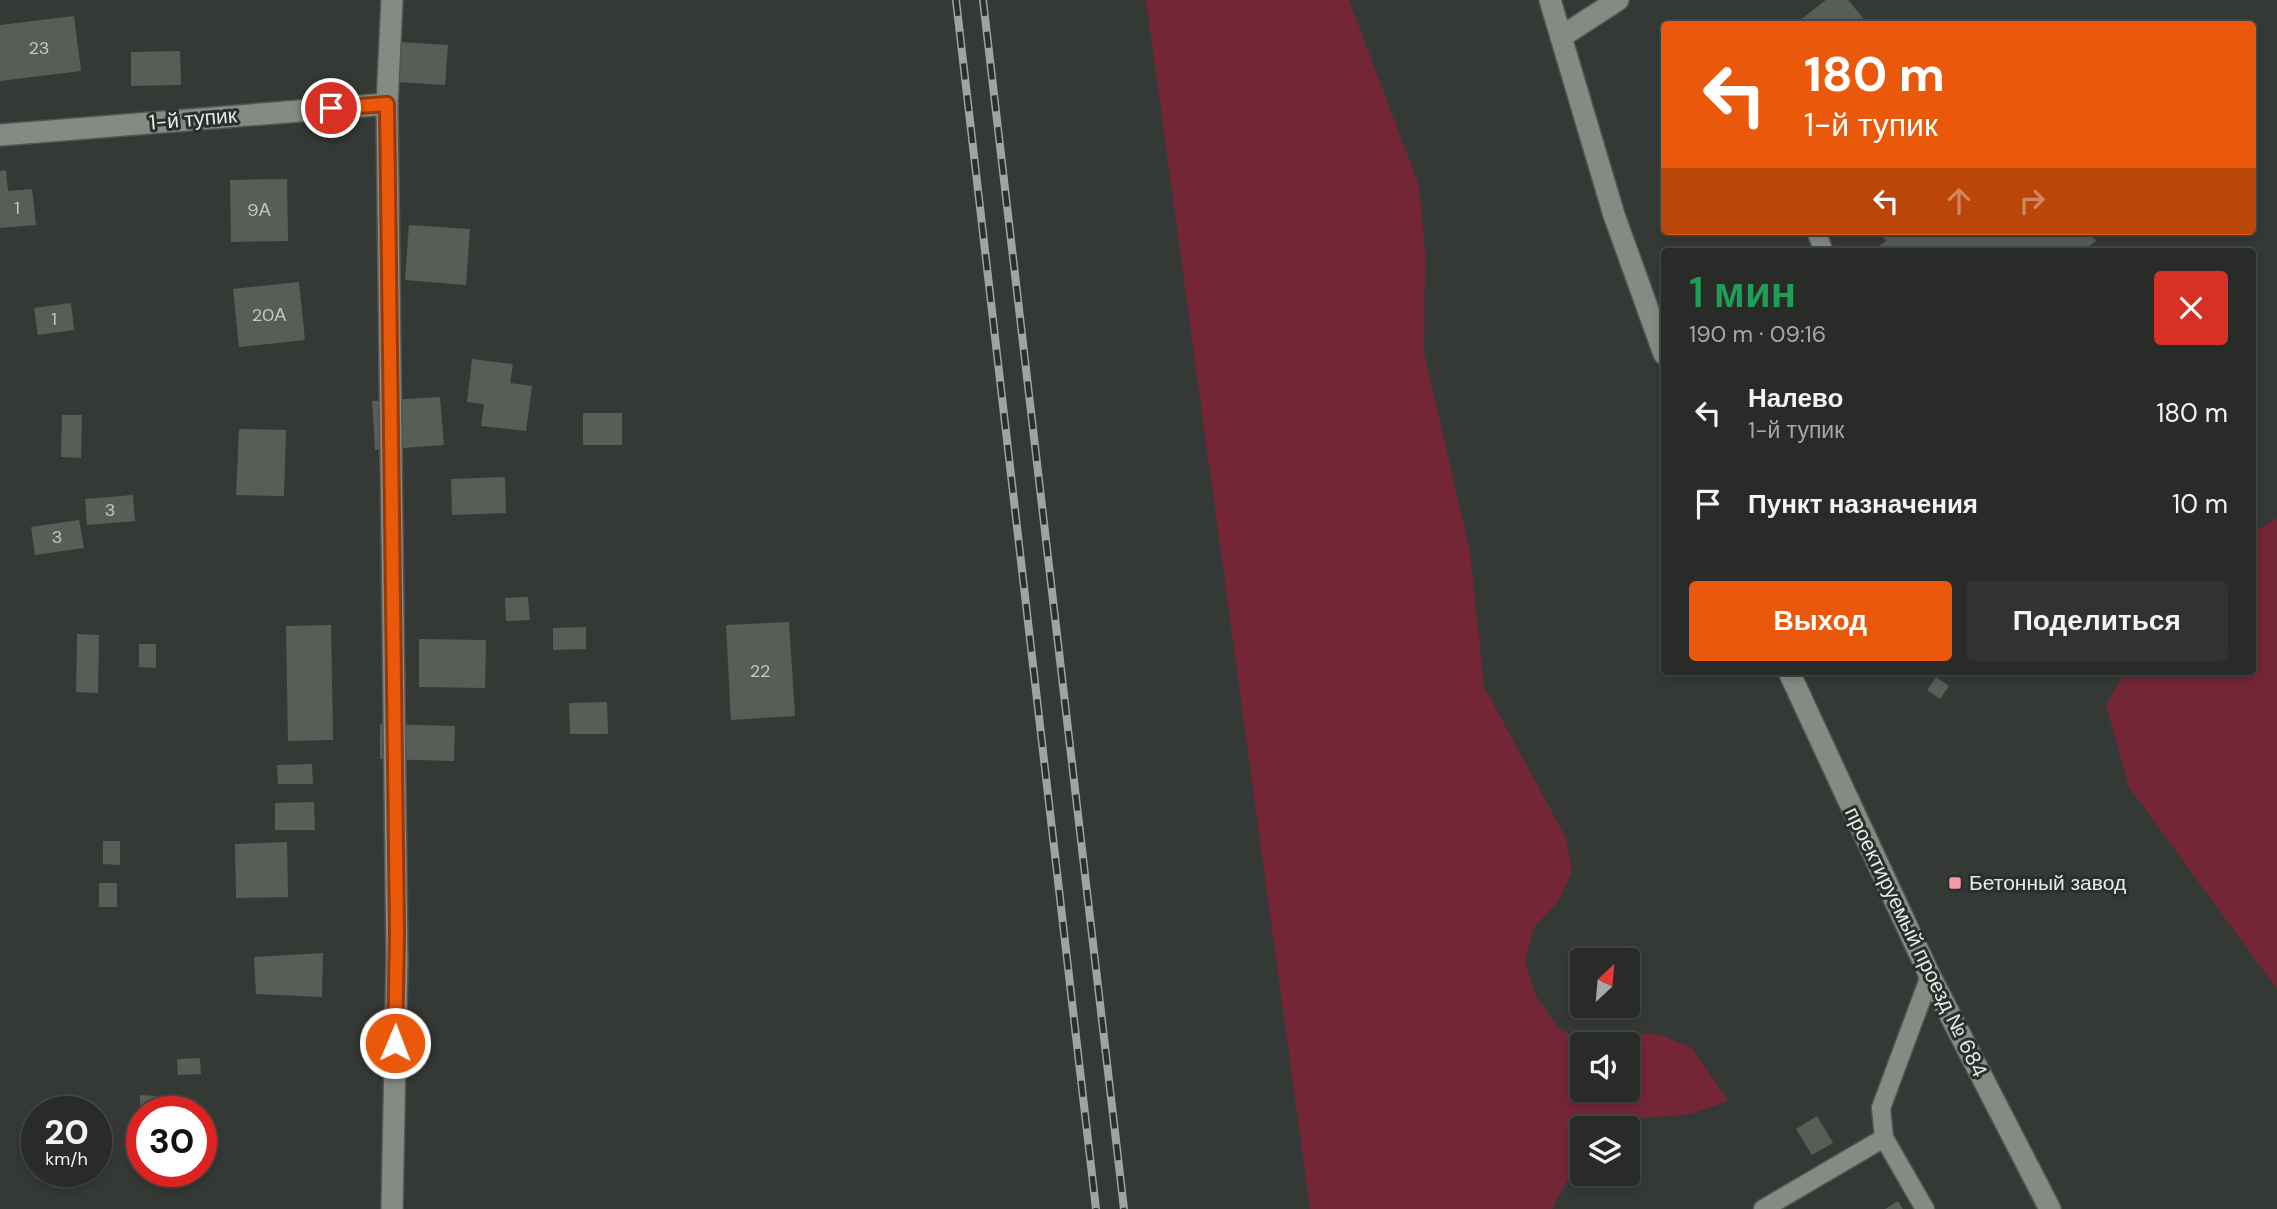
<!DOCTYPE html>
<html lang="ru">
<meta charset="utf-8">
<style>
:root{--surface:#282b28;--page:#303330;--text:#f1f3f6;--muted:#a5a7a8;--line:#444745;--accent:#ea580c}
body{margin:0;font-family:"DM Sans",sans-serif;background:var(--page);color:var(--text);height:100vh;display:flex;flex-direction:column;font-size:26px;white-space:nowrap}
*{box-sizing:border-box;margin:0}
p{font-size:23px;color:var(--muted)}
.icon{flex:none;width:38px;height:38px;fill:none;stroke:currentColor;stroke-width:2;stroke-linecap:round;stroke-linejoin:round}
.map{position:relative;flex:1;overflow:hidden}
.sheet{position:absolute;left:1661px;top:248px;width:595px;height:427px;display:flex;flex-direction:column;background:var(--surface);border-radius:7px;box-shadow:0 4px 10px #0003,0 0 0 2px var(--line)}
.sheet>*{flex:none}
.hud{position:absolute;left:1661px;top:21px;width:595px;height:214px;border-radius:7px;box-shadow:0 4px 10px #0003,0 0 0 2px var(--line);background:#ea580c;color:#fff;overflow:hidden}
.needle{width:46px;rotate:26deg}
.fabs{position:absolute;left:1570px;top:948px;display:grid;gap:14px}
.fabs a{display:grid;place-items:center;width:70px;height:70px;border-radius:7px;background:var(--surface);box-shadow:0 4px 10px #0003,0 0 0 2px var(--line);font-size:35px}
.speed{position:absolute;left:21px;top:1096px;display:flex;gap:14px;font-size:35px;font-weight:700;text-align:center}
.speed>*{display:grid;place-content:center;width:91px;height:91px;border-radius:50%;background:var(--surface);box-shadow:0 4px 10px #0003,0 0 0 2px var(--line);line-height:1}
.speed small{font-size:18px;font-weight:400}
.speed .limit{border:10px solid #d22;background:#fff;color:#111}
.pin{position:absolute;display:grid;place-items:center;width:60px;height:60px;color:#fff;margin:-30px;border:4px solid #fff;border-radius:50%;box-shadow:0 2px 7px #0007}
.me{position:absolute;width:77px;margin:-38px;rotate:1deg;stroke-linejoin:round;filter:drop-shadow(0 0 5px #0008)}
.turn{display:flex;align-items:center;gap:24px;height:147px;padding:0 28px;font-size:32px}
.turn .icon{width:91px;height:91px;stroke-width:2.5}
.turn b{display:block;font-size:49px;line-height:60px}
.lanes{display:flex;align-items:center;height:66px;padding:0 28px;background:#0003;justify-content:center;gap:35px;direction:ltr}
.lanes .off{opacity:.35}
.round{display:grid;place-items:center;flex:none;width:74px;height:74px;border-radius:7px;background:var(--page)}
.head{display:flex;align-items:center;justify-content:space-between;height:119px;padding:0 28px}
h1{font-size:42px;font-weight:600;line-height:52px;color:#1e9e55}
.primary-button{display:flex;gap:14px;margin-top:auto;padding:14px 28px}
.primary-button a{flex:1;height:80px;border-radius:7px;background:var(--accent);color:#fff;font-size:28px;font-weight:600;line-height:80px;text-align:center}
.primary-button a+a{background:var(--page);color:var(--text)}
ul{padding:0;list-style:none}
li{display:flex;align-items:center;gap:21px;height:91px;padding:0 28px}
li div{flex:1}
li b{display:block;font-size:26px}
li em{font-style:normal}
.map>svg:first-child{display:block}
.green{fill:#742637;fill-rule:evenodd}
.building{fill:#595d58}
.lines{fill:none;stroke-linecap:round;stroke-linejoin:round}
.lane-casing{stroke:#525551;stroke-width:21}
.street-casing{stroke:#525551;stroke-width:24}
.secondary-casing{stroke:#525551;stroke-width:24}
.lane{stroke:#858a85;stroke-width:18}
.street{stroke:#858a85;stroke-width:21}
.secondary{stroke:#858a85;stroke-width:21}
.rail-casing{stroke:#a0a3a0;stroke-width:8}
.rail{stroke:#2b2f2b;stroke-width:5;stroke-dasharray:16;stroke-linecap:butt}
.route-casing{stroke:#983908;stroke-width:18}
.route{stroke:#ea580c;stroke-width:12}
.poi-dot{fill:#f49aa6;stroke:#2b2f2b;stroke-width:2.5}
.labels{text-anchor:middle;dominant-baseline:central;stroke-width:6;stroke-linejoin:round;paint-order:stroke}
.number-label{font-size:18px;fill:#c4c7c3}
.street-label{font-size:21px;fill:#e8eae7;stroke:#2b2f2b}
.poi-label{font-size:21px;fill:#e8eae7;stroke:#2b2f2b;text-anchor:start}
</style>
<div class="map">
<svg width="2277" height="1209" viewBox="0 0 2277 1209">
<rect width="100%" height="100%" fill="#353935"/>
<!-- green -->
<g class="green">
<path d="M 1146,0 L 1349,0 L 1419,186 L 1425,252 L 1424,353 L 1470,552 L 1484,687 L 1566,838 L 1572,872 L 1557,903 L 1534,927 L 1525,962 L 1536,996 L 1559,1029 L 1590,1044 L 1623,1033 L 1658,1034 L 1692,1048 L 1728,1101 L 1691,1114 L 1620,1120 L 1611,1129 L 1582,1129 L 1582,1158 L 1574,1167 L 1552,1209 L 1310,1209 ZM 1582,1045 L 1628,1045 L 1628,1090 L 1582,1090 Z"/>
<polygon points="2277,518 2277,989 2129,787 2106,705 2125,672 2252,672 2252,534"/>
</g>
<!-- building -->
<g class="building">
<polygon points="1826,0 1848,0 1868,24 1795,24"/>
<polygon points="74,16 81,71 0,81 0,25"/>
<polygon points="399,42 448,45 445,85 397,82"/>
<polygon points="180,51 181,85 131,86 131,52"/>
<polygon points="6,170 8,191 32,189 36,225 0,228 0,171"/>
<polygon points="287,179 288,241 231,242 230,180"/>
<polygon points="409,225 470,229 466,285 405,280"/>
<polygon points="1878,231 2088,231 2096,241 2081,252 1871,252 1886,241"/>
<polygon points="299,282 305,340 239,347 233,289"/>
<polygon points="71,303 74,330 38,335 34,308"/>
<polygon points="472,359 513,364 510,383 532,386 526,431 481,426 484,404 467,402"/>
<polygon points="440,397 444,445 375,450 372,401"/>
<rect x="583" y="413" width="39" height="32"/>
<polygon points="62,415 82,415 81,458 61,457"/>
<polygon points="239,429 286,430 284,496 236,495"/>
<polygon points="505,477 506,513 452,515 451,479"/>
<polygon points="133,495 135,521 87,525 85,499"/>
<polygon points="79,520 84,548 35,555 31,527"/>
<polygon points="528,597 530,620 506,621 505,598"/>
<polygon points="789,622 795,716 731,720 726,625"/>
<polygon points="331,625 333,740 288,741 286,626"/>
<polygon points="586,627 586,649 553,650 553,628"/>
<polygon points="77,634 99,635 98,693 76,692"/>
<polygon points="419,639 486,640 485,688 419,687"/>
<polygon points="139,644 156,644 156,668 139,667"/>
<polygon points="1936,677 1949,686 1940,699 1927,690"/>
<polygon points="607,702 608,734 570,734 569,703"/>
<polygon points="380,724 455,726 454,761 380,759"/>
<polygon points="312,764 313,784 278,784 277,765"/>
<polygon points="314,802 315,830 275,830 275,803"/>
<polygon points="103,841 120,841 120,865 103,864"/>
<polygon points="287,842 288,897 236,898 235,844"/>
<rect x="99" y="883" width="18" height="24"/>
<polygon points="323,953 322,997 256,994 254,957"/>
<polygon points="200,1058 201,1074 178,1075 177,1059"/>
<polygon points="140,1095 156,1096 157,1111 140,1111"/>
<polygon points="1817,1116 1833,1143 1812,1155 1796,1129"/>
<polygon points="36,1171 63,1171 63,1179 35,1179"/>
<polygon points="1898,1201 1903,1209 1885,1209"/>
</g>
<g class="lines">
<defs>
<g id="lane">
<polyline points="1816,231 1824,252"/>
<polyline points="1763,1209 1884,1138"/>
<polyline points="1925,1209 1884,1138 1881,1108 1930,976"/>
</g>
<g id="street">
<polyline points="1561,37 1618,0"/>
<polyline points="0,135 387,104"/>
<polyline points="392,1209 397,960 387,104 392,0"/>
</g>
<g id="secondary">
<polyline points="1550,0 1614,215 1664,354"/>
<polyline points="1789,672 1930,976 2050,1209"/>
</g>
</defs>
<!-- lane casing -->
<use href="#lane" class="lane-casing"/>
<!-- street casing -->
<use href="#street" class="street-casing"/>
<!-- secondary casing -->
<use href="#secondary" class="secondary-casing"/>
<!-- lane -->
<use href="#lane" class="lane"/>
<!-- street -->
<use href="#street" class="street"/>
<!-- secondary -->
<use href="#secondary" class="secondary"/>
<defs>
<g id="rail">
<polyline points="956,0 1096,1209"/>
<polyline points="983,0 1124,1209"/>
</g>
</defs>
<!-- rail casing -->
<use href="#rail" class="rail-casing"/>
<!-- rail -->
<use href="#rail" class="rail"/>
</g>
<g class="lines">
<defs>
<polyline id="route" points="331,108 387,104 397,932 395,1043"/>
</defs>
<!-- route casing -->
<use href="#route" class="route-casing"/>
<!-- route -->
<use href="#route" class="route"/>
</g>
<!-- markers -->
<rect class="poi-dot" x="1948" y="876" width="14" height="14" rx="3.5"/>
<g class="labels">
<!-- number labels -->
<g class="number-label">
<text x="39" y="48">23</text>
<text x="17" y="208">1</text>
<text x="259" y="210">9А</text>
<text x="269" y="315">20А</text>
<text x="54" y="319">1</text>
<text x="110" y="510">3</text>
<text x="57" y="537">3</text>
<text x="760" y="671">22</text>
</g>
<!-- street labels -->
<g class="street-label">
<text transform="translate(193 119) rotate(-5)">1-й тупик</text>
<text transform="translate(1916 942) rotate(64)">проектируемый проезд № 684</text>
</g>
<!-- poi labels -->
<g class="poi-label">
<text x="1969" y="883">Бетонный завод</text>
</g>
</g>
</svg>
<div class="fabs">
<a><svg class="needle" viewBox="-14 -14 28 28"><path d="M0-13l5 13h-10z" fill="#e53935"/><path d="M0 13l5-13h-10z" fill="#a5a7a8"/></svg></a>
<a><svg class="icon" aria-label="sound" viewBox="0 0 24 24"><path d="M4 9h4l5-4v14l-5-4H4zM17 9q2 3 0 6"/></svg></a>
<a><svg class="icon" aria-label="layers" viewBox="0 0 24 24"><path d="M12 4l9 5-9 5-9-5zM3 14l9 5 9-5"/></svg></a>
</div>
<div class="speed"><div>20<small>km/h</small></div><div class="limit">30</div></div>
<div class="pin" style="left:331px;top:108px;background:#d93025"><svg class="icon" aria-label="arrive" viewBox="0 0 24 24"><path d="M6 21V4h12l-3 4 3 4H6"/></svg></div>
<svg class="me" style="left:395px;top:1043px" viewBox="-20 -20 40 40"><circle r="17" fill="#ea580c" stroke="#fff" stroke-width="3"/><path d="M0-11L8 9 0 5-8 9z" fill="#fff"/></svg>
<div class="hud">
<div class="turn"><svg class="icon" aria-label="left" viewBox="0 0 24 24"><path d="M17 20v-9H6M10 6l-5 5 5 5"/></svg><div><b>180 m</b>1-й тупик</div></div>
<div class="lanes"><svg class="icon" aria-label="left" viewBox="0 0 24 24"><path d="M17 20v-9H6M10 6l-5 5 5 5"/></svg><svg class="icon off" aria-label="ahead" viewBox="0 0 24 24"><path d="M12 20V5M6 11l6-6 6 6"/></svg><svg class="icon off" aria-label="right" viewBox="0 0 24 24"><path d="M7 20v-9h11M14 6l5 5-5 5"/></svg></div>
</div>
<section class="sheet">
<div class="head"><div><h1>1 мин</h1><p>190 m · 09:16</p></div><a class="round" style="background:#d93025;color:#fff"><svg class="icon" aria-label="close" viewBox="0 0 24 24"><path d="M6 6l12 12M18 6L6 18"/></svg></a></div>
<ul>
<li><svg class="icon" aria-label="left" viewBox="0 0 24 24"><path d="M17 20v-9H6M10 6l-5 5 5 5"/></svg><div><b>Налево</b><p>1-й тупик</p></div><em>180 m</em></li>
<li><svg class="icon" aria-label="arrive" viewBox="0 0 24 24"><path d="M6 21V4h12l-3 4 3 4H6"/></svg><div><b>Пункт назначения</b></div><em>10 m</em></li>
</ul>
<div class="primary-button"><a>Выход</a><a>Поделиться</a></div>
</section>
</div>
